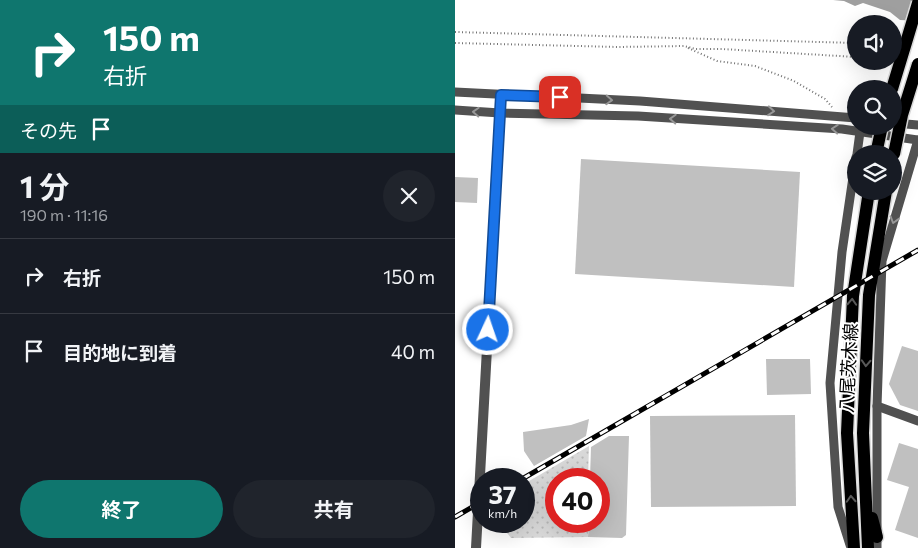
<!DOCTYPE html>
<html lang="ja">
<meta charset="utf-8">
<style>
:root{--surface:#171b24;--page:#20242c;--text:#f1f3f6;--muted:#9ea1a6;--line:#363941;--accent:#0f766e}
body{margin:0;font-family:Commissioner,"Noto Sans JP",sans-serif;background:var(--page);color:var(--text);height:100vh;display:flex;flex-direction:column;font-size:19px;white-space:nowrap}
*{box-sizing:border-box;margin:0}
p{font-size:16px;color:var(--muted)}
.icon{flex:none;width:28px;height:28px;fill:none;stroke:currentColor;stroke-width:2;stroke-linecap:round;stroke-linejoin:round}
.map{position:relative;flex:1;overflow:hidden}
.details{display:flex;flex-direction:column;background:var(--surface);width:455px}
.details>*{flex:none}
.banner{background:#0f766e;color:#fff;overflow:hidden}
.buttons{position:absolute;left:392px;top:15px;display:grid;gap:10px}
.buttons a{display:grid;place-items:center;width:55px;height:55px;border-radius:50%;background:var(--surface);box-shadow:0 5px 20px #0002;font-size:25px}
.speed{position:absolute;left:15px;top:468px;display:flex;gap:10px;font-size:25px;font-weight:700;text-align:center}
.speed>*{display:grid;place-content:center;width:65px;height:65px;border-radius:50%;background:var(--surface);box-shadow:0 5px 20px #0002;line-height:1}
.speed small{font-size:12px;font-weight:400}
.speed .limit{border:8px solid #d22;background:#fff;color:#111}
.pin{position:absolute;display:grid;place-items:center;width:42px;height:42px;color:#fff;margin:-21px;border-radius:10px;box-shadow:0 2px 8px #0006}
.me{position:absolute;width:55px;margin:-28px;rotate:3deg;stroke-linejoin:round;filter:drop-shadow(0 0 4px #0008)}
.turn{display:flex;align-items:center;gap:18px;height:105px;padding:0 20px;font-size:22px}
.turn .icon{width:65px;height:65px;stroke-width:2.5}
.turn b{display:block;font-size:35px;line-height:42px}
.then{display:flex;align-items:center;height:48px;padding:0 20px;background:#0003;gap:10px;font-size:19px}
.round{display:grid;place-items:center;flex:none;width:52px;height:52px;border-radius:26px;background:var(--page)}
.summary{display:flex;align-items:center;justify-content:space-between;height:85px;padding:0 20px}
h1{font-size:30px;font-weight:700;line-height:38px}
.action{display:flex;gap:10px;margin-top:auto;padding:10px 20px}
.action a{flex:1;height:58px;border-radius:30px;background:var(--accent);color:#fff;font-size:20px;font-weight:700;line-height:58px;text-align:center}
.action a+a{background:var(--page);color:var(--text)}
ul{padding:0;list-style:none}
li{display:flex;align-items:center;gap:15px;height:75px;padding:0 20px;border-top:1px solid var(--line)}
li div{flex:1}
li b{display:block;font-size:19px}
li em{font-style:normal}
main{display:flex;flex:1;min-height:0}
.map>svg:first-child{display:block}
.park{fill:url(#park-dots)}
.water{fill:#9f9f9f}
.building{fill:#c0c0c0}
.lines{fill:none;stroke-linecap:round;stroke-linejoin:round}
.primary-casing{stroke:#dbdbdb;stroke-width:15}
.path{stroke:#737373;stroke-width:2;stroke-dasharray:1 2.5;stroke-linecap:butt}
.minor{stroke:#515151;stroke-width:9}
.tertiary{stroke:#515151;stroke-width:10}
.primary{stroke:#000;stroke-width:12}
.rail-casing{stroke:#000;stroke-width:5}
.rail{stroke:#fff;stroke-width:3;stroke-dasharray:9;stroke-linecap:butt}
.primary-bridge-casing{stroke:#dbdbdb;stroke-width:15;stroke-linecap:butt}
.primary-bridge{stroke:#000;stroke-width:12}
.oneway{stroke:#979797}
.oneway2{stroke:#595959}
.route-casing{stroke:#114b97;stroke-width:12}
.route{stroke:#1a73e8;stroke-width:9}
.labels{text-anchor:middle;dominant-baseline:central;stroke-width:4;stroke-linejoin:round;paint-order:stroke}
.street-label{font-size:18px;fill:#000;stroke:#fff}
</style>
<main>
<section class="details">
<div class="banner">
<div class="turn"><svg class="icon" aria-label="right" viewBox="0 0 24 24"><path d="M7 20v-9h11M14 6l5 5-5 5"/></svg><div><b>150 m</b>右折</div></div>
<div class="then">その先<svg class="icon" aria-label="arrive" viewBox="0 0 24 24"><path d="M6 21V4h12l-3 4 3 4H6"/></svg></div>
</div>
<div class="summary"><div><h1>1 分</h1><p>190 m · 11:16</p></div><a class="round"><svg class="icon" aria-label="close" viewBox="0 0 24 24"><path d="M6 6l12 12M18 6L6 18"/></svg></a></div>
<ul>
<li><svg class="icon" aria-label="right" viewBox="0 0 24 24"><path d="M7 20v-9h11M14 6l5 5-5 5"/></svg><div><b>右折</b></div><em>150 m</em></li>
<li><svg class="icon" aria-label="arrive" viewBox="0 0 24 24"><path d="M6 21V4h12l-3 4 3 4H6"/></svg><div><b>目的地に到着</b></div><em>40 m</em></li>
</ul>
<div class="action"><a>終了</a><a>共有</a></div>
</section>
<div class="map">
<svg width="463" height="548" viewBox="0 0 463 548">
<defs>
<pattern id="park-dots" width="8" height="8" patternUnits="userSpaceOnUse" patternTransform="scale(1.25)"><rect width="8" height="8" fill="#d8d8d8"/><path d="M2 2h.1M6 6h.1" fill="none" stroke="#b8b8b8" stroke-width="1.8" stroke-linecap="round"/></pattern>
</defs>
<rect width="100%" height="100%" fill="#fff"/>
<!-- park -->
<polygon class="park" points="134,446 133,479 101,479 101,521 133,521 133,537 56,538 43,521 69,521 69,484"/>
<!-- water -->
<polygon class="water" points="378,0 463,0 463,21 445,20 435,12 408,3 400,6 389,1"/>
<!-- building -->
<g class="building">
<polygon points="126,159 345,172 339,287 120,274"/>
<polygon points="0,177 23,178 22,203 0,202"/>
<polygon points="447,346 463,351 463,411 445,405 434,384"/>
<polygon points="311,359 355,359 356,394 312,395"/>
<polygon points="340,415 341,506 196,507 195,416"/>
<polygon points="134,419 131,436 79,466 69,451 68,432 116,425"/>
<polygon points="154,436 174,436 171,535 167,538 133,537 134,521 144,521 144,479 135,479 136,447"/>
<polygon points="444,443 463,449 463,538 440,530 454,487 432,480"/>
</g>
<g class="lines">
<defs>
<g id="primary">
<polyline points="417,518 422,537"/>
<polyline points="399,548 392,433 398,296 414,191"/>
<polyline points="413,548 408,433 414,295 431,191"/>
</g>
</defs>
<!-- primary casing -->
<use href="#primary" class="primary-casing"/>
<!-- path -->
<g class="path">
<polyline points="0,32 401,43"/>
<polyline points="0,43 163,47 229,46 241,49 267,49 401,57"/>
<polyline points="233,48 262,61 300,66 339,81 370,99 377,107"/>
</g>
<!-- minor -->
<g class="minor">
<polyline points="0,92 185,101 401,118"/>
<polyline points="0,110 45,113 183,116 387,129 463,140"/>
<polyline points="439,123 463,125"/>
<polyline points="402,154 405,132"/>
<polyline points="422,406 463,421"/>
<polyline points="395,545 383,507 375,383 387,252 401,157"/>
<polyline points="422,548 422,406 427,261 463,140"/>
</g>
<!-- tertiary -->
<polyline class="tertiary" points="21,548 46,95"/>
<!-- primary -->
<use href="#primary" class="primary"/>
<defs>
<g id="rail">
<polyline points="67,479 463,250"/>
<polyline points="0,517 26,502"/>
</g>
</defs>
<!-- rail casing -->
<use href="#rail" class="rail-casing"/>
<!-- rail -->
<use href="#rail" class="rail"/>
<defs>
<g id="primary-bridge">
<polyline points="437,89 463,3"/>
<polyline points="421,154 427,126"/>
<polyline points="439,154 447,115 463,64"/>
</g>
</defs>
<!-- primary-bridge casing -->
<use href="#primary-bridge" class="primary-bridge-casing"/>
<!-- primary-bridge -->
<use href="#primary-bridge" class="primary-bridge"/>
</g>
<!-- one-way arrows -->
<defs><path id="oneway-chevron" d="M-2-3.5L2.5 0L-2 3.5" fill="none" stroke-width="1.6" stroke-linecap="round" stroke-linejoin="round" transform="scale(1.25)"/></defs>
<g class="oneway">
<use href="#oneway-chevron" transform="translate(154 100) rotate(3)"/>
<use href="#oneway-chevron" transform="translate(316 111) rotate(5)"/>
<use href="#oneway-chevron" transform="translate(21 112) rotate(-177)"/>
<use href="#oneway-chevron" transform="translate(218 119) rotate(-177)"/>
<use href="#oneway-chevron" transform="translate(380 129) rotate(-176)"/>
<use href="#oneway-chevron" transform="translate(439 220) rotate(107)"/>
</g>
<g class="oneway2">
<use href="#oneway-chevron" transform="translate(397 302) rotate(-87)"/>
<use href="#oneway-chevron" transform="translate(411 363) rotate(93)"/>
<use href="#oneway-chevron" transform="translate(396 499) rotate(-93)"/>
</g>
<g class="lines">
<defs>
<polyline id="route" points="33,330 46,95 105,97"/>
</defs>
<!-- route casing -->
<use href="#route" class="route-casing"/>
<!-- route -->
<use href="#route" class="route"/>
</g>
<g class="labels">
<!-- street labels -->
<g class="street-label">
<text transform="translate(393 368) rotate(-87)">八尾茨木線</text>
</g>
</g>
</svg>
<div class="buttons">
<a><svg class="icon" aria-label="sound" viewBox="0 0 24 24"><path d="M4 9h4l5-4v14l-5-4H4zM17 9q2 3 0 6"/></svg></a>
<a><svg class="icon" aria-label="search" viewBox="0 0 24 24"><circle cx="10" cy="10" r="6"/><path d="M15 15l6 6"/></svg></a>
<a><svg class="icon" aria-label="layers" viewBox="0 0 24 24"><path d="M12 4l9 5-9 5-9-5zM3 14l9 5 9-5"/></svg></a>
</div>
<div class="speed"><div>37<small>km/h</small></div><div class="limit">40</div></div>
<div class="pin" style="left:105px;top:97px;background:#d93025"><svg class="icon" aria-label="arrive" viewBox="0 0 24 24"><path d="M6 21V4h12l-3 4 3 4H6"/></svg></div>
<svg class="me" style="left:33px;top:330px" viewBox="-20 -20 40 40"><circle r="17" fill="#1a73e8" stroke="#fff" stroke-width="3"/><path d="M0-11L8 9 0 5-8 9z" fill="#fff"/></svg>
</div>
</main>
